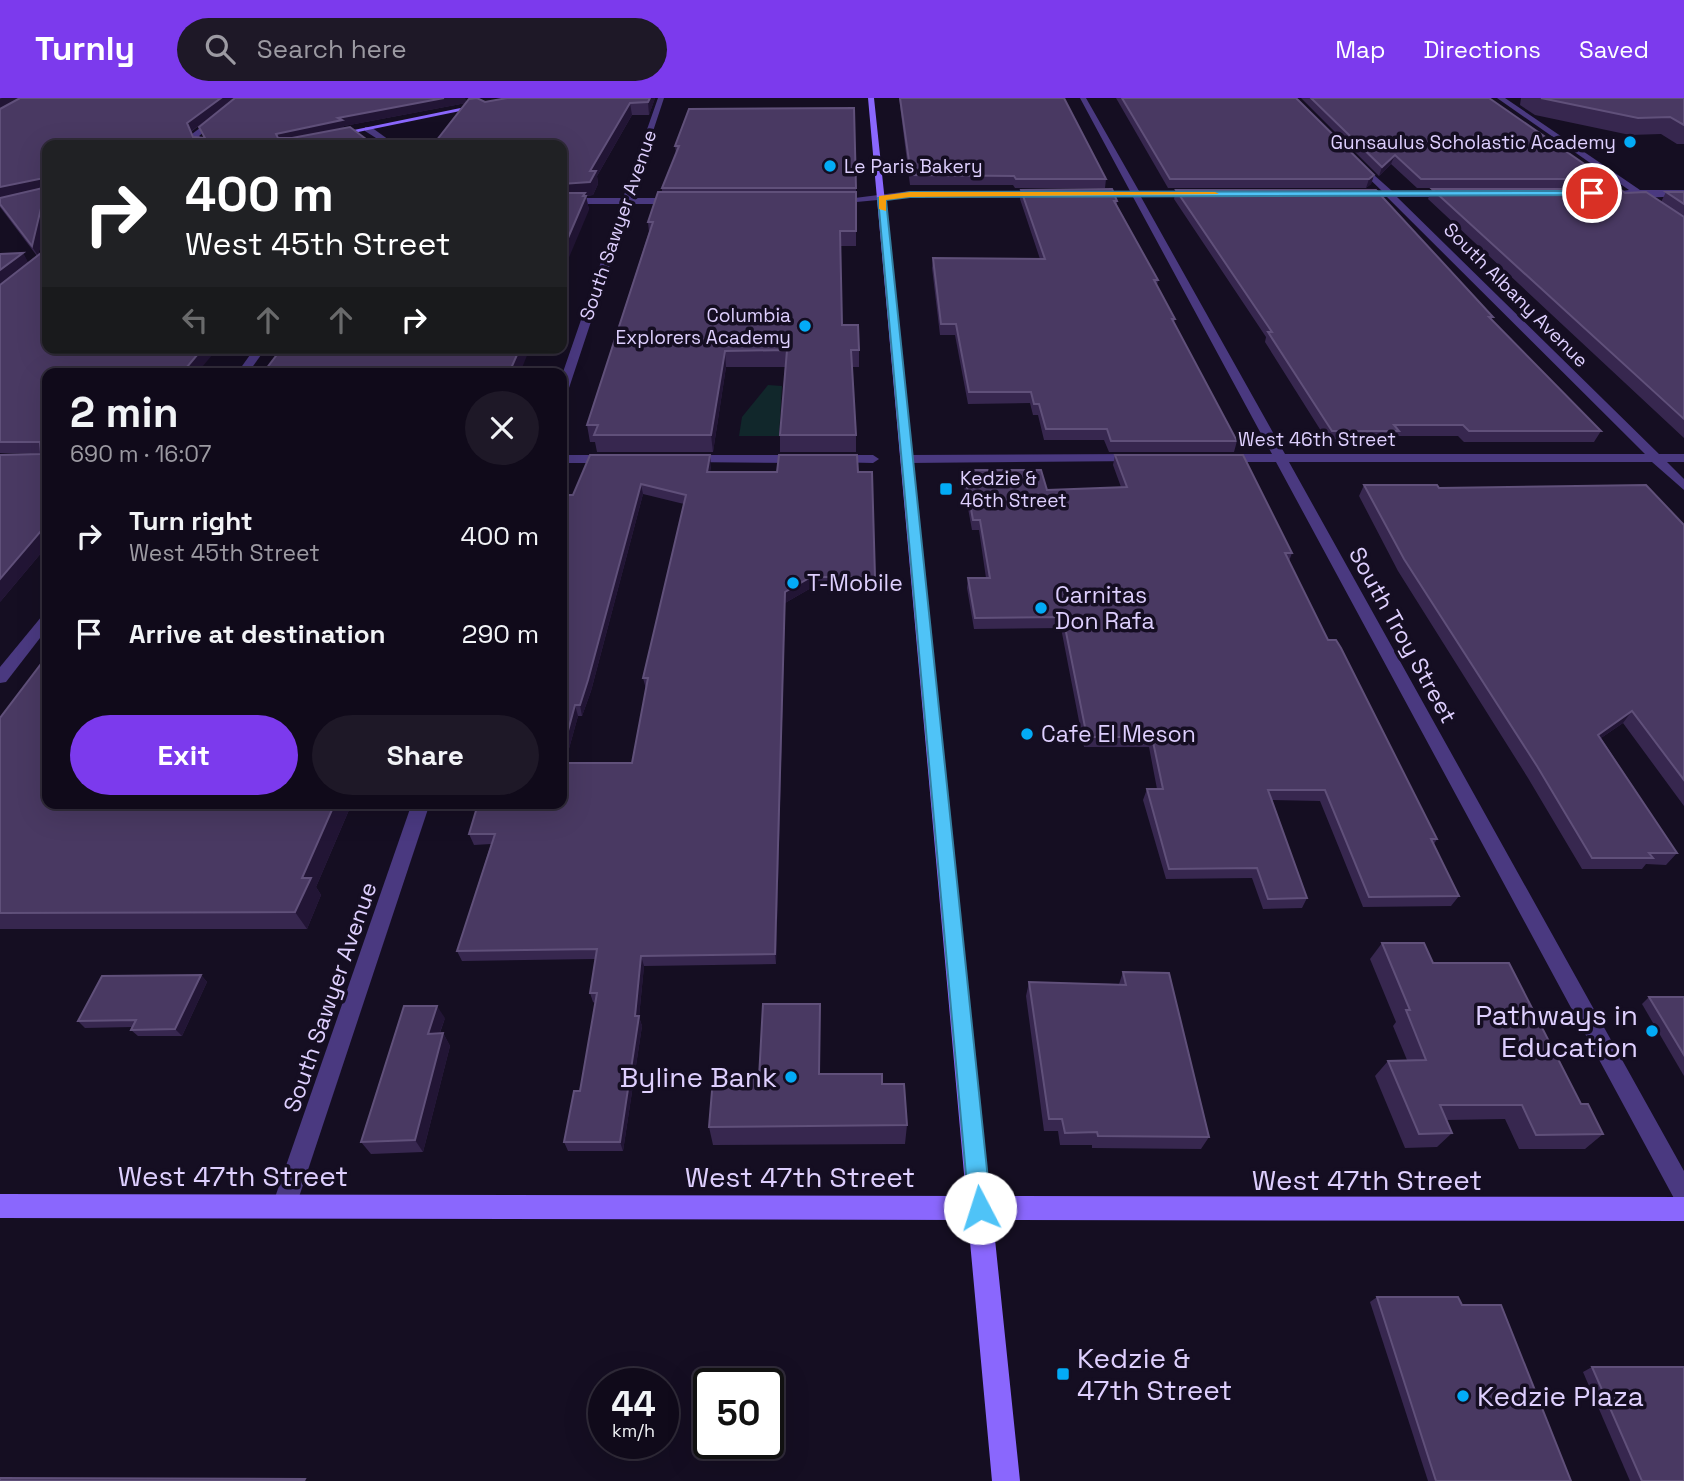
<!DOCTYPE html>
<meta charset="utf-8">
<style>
:root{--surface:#100a1a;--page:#1e1827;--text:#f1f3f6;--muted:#9c9aa2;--line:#302b39;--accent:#7c3aed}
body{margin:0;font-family:"Space Grotesk",sans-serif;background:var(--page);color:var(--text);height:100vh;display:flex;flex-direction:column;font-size:26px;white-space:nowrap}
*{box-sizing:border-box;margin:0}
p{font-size:23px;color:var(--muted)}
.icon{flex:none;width:38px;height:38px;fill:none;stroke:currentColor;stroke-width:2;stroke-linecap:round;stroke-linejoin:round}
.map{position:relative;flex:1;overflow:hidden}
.panel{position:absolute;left:42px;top:270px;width:525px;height:441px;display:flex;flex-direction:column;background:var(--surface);border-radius:14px;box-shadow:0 7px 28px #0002,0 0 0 2px var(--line)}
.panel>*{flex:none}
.hud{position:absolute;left:42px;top:42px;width:525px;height:214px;border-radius:14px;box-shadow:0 7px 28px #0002,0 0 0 2px var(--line);background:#202124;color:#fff;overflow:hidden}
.speed{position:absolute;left:588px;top:1270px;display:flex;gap:14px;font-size:35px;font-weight:700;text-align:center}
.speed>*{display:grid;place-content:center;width:91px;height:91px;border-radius:50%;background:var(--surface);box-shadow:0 7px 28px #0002,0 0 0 2px var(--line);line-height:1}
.speed small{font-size:18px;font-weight:400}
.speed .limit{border:4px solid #111;border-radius:10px;background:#fff;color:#111}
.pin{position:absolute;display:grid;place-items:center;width:60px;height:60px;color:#fff;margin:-30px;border:4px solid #fff;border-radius:50%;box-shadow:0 2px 7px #0007}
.me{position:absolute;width:77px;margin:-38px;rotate:355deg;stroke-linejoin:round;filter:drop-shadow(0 0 5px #0008)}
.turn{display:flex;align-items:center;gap:24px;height:147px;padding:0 28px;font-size:32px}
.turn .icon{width:91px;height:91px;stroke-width:2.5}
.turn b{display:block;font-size:49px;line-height:60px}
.lanes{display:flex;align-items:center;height:66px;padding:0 28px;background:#0003;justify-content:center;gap:35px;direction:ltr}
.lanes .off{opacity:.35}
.round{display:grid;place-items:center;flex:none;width:74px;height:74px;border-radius:37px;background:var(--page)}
.overview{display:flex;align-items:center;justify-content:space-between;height:119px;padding:0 28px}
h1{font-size:42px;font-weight:600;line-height:52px}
.action{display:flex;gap:14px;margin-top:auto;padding:14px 28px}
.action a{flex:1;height:80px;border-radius:42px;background:var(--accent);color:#fff;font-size:28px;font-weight:600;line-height:80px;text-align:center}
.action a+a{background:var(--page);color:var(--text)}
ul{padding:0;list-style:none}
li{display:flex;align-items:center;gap:21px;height:98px;padding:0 28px}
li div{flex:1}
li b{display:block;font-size:26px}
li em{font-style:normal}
header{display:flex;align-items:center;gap:42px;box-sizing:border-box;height:98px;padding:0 35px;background:var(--accent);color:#fff}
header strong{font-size:33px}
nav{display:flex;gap:38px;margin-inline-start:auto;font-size:24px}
.search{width:490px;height:63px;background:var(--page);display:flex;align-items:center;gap:18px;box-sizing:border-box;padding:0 24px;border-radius:38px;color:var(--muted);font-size:26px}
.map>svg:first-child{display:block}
.green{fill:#11272b}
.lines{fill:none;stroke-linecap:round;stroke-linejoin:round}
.street{fill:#4a3980;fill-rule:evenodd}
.secondary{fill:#8a67fd;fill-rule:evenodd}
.wall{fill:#37274f;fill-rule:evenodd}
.shaded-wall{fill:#221535}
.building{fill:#493962;stroke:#60507a;stroke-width:2}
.route{fill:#4fc3f7;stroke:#337fa1;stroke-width:2}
.slow{fill:#f59e0b}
.poi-dot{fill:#03abf6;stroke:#150e22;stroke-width:2.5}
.labels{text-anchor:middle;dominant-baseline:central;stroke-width:7;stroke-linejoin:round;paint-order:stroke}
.far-poi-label{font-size:19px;fill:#decffe;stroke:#150e22;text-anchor:end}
.far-street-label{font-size:19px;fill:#decffe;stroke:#150e22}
.poi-label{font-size:23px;fill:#decffe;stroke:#150e22;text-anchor:start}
.street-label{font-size:23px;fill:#decffe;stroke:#150e22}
.near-poi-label{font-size:28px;fill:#decffe;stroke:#150e22;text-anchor:end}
.near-street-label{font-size:28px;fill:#decffe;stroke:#150e22}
</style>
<header>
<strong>Turnly</strong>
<div class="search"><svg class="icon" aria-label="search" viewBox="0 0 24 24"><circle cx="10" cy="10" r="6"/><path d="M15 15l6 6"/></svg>Search here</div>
<nav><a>Map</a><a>Directions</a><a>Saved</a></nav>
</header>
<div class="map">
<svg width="1684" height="1383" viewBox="0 0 1684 1383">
<rect width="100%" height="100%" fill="#150e22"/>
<!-- green -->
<polygon class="green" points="768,287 782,288 779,338 739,338 742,319"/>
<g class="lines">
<!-- street -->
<g class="street">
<polygon points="239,0 246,0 199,38 207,47 199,47 192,36"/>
<polygon points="658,0 664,0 631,100 677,100 681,103 677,106 630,106 568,293 562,296 562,277 621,106 562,106 562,100 623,100"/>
<polygon points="1080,0 1086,0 1139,93 1198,93 1202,96 1198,99 1141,99 1285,356 1645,356 1387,99 1353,98 1356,93 1382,93 1353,65 1356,61 1392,93 1457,94 1454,99 1397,99 1659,356 1684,356 1684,364 1667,364 1684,381 1684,392 1652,364 1289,364 1684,1073 1684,1108 1676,1104 1276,364 1222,364 1216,360 1222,356 1272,356 1133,99 1090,99 1086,96 1090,93 1130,93"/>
<polygon points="1497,0 1505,0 1640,92 1684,92 1684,98 1641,100 1622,97 1622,93 1629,92"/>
<polygon points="365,29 371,29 396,47 387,47 365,33"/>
<polygon points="910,93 1044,93 1048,96 1044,99 910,99 835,106 831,103"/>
<polygon points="255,250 266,250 248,275 237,275"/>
<polygon points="1138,356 1144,360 1142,363 908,365 902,361 908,357"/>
<polygon points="562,357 611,357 617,361 611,365 562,365"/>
<polygon points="688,357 803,357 809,361 803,365 684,364 684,358"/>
<polygon points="834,357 873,357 879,361 873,365 830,364 830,358"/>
<polygon points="47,516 47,531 6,584 0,585 0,569 42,518"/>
<polygon points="412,705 430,705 296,1108 292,1116 284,1120 276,1116 272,1108"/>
</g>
<!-- secondary -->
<g class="secondary">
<polygon points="509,0 523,0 295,47 281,47"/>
<polygon points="868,0 874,0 990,1098 1684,1099 1684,1123 993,1122 1020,1383 992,1383 968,1122 0,1120 0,1096 966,1098"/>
</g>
</g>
<!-- wall -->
<g class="wall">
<path d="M 0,0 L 465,0 L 466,5 L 485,4 L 507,0 L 655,0 L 649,17 L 632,17 L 597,78 L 598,86 L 593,97 L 586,98 L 589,112 L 466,5 L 344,28 L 344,30 L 374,47 L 47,47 L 47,117 L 38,158 L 47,275 L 47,448 L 0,504 L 41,356 L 0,355 L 0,156 L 23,155 L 28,165 L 37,158 L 0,109 ZM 232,2 L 199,29 L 204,40 L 193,39 L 191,34 Z"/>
<polygon points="899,0 1064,0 1106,81 1105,90 1015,90 1013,87 910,87"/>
<polygon points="1116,0 1296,0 1374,77 1371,86 1366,90 1168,90"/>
<polygon points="1301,0 1489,0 1606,81 1601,90 1417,90 1391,66 1379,78"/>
<polygon points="1521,0 1684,0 1684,46 1677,46 1661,36 1630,37 1535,17 1520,7"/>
<polygon points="689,11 856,90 856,148 840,148 842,227 859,252 859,269 852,269 856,337 856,354 780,354 780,337 785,269 726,269 713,354 597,354 595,344 590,344 587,327 649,134 648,124 662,94 662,90 676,55 675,48"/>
<polygon points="1432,91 1625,95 1661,104 1666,94 1684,94 1684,340 1428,101"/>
<polygon points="1021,92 1117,103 1117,107 1158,182 1157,187 1175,221 1174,224 1237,343 1234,354 1109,354 1104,342 1044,342 1038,317 1033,317 1030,305 968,306 955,237 940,237 932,170 933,160 1040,161 1020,101"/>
<polygon points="1176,92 1493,219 1491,222 1601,333 1594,344 1464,344 1458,338 1396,338 1394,344 1328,344 1265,244 1266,239 1174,101"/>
<polygon points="1115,357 1292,455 1289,463 1328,542 1437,741 1434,746 1459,798 1451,808 1363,809 1320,703 1272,702 1307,800 1302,810 1263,811 1252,780 1166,781 1143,702 1147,691 1157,691 1149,649 1084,649 1061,530 974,531 967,490 968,480 986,480 979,432 972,432 963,383 964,372 1047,392 1121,389 1113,367"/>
<path d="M 711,368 L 710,374 L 858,374 L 875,479 L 875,490 L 811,490 L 785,505 L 776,866 L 644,868 L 639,919 L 642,928 L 623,1053 L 568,1053 L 564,1044 L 580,993 L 595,905 L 593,904 L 590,895 L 595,861 L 462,863 L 457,853 L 491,746 L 474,747 L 469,736 L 492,706 L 562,705 L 573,397 ZM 643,396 L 684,406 L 643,580 L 646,591 L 632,665 L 565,665 L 578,618 L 582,618 L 591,593 Z"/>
<polygon points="1364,387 1439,390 1684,427 1684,708 1623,625 1601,640 1677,755 1666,767 1646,766 1642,771 1582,771 1528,680 1398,473 1359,398"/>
<polygon points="0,620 47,705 352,705 316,789 321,797 307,831 0,831"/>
<polygon points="1382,845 1433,865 1581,1006 1603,1036 1585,1051 1519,1051 1505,1021 1446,1022 1452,1035 1437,1049 1405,1050 1375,978 1388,963 1407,962 1393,928 1396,924 1370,861"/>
<polygon points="1123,874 1209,1039 1201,1051 1092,1050 1092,1047 1060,1047 1058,1033 1044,1033 1026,898 1029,884 1119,886"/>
<polygon points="201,877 207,884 182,938 138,938 131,932 132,929 85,930 78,923"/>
<polygon points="1649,899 1684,899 1684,978 1642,906"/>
<polygon points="820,906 820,976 882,986 907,1027 905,1046 713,1047 709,1029 759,980"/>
<polygon points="445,920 440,935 443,935 450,948 423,1054 371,1056 361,1044"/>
<polygon points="1377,1199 1571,1383 1428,1383 1370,1204"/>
<polygon points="1592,1269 1684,1383 1630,1383 1583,1274"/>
</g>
<!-- shaded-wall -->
<g class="shaded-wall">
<polygon points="2,0 22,0 0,12 0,1"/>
<polygon points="221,0 236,0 190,34 187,25"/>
<polygon points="444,0 465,0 466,5 344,28 345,31 279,45 276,36 338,20"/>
<polygon points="650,0 655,0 649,17 648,4"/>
<polygon points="630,5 632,17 597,78 598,86 593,97 586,98 589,112 562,176 562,86 590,73"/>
<polygon points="1395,57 1391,66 1379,78 1382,69"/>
<polygon points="1374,77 1371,86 1366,90 1369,81"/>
<polygon points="44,80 47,85 47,117 38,158 0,99 0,89"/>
<polygon points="23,155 29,166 0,188 0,172"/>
<polygon points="203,250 218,250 197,275 182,275"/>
<polygon points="520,250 530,250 520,275 509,275"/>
<polygon points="725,253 726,269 713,354 711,337"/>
<polygon points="710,357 711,368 708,385 707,374"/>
<polygon points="641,386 643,396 591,593 582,618 580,607"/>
<polygon points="47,426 47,448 0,504 0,481"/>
<polygon points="811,479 811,490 785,505 776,866 775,856 785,494"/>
<polygon points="575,607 578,618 562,676 562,655"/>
<polygon points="1632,613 1623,625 1589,648 1598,637"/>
<polygon points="335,705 352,705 316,789 321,797 307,831 295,814 302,780"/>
<polygon points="641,858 644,868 639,919 642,928 623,1053 620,1044 635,918"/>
<polygon points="201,877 207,884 182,938 175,931"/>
<polygon points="437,908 445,920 435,948 428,936"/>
<polygon points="443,935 450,948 423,1054 415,1042"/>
</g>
<!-- building -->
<g class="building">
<polygon points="20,0 221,0 187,25 193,39 205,40 199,29 235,0 444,0 338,20 342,22 276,36 278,40 292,40 350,29 374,47 47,47 47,85 32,148 0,106 0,100 43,90 44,80 0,89 0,11"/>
<polygon points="477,0 485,4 507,0 650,0 648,4 630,5 590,73 596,73 590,84 562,86 562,47 433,47 469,1"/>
<polygon points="900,0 1064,0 1106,81 1016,81 1014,78 911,77"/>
<polygon points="1122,0 1296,0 1374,77 1369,81 1170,81"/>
<polygon points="1311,0 1489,0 1606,81 1421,81 1395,57 1382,69"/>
<polygon points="1541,0 1684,0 1684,27 1670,19 1638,20"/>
<polygon points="854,10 856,90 662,90 679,48 675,48 689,11"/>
<polygon points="1112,91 1117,103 1114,103 1158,182 1154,182 1175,221 1172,221 1237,343 1111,343 1107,331 1046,331 1039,306 1034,306 1031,294 969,294 956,226 941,226 933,160 1045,161 1021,92"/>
<polygon points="1432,91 1620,91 1625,95 1646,94 1684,119 1684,321"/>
<polygon points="1176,92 1376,92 1493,219 1489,219 1601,333 1469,333 1463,327 1394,327 1399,333 1332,333 1268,234 1272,234"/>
<polygon points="658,94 856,94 856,133 840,133 842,227 858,227 859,252 851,252 856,337 780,337 787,252 725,253 711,337 594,337 598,327 587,327 653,124 648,124"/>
<polygon points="1666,94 1684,94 1684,106"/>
<polygon points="562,95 585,95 583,98 586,98 562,154"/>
<polygon points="23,155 0,172 0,156"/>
<polygon points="41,155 47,155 47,250 203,250 182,275 47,275 47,426 0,481 0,357 41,356 40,344 0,344 0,187"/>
<polygon points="282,250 520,250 509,275 263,275"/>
<polygon points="590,357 710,357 707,374 777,374 779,357 857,357 858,374 872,374 875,479 811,479 785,494 775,856 641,858 635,918 639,918 620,1044 564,1044 574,993 580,993 597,895 590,895 597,851 457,853 495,736 469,736 478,706 562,705 562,665 632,665 648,580 643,580 686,397 641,386 588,582 580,607 575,607 562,655 562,420 568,397 573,397"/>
<polygon points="1115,357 1243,357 1292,455 1285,455 1328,542 1336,542 1341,550 1437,741 1431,741 1459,798 1369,799 1325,692 1268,692 1307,800 1268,801 1257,770 1169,771 1147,691 1163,691 1152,639 1087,639 1063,519 975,520 968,480 990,480 980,422 973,422 964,372 1041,372 1047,392 1127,389"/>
<polygon points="1364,387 1437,387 1439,390 1646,387 1684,427 1684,682 1632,613 1598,637 1677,755 1649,755 1653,760 1592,760 1537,668 1404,461"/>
<polygon points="47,558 47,705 335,705 302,780 311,780 295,814 0,815 0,620"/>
<polygon points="1382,845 1424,845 1433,865 1509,865 1581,1006 1588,1006 1603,1036 1536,1037 1522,1007 1440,1007 1452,1035 1419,1036 1388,963 1426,962 1406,912 1410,912"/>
<polygon points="1123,874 1169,875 1209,1039 1098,1038 1097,1034 1065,1035 1062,1021 1049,1021 1029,884 1126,887"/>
<polygon points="201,877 175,931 131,932 136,922 78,923 102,878"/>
<polygon points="1649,899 1684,899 1684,957"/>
<polygon points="763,906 820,906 819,976 882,976 882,986 904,986 907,1027 709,1029 713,981 759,980"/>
<polygon points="404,908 437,908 428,936 443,935 415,1042 361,1044"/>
<polygon points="1377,1199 1458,1199 1462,1207 1501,1207 1571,1383 1436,1383"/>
<polygon points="1592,1269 1684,1269 1684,1383 1642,1383"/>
<polygon points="0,1380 305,1381 304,1383 0,1383"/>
</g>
<!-- route -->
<polygon class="route" points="1592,93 1595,97 910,99 886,102 991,1110 988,1118 980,1121 972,1118 969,1110 878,100 910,94"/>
<!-- slow -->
<polygon class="slow" points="910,94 1215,94 1219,96 910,99 886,102 886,113 879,111 879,98"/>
<!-- markers -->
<g class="poi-dot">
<circle cx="1630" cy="44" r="7"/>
<circle cx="830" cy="68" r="7"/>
<circle cx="805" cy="228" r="7"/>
<rect x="939" y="384" width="14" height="14" rx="3.5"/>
<circle cx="793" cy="485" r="7"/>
<circle cx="1041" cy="510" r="7"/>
<circle cx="1027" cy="636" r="7"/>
<circle cx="1652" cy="933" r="7"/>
<circle cx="791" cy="979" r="7"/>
<rect x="1056" y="1269" width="14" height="14" rx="3.5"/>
<circle cx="1463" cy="1298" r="7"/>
</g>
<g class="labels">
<!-- far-poi labels -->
<g class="far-poi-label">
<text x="1616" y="44">Gunsaulus Scholastic Academy</text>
<text x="844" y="68" text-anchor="start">Le Paris Bakery</text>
<text x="791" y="217">Columbia<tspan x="791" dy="22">Explorers Academy</tspan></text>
<text x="960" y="380" text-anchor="start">Kedzie &amp;<tspan x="960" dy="22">46th Street</tspan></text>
</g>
<!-- far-street labels -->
<g class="far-street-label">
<text transform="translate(618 127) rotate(-71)">South Sawyer Avenue</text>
<text transform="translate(1516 197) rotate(45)">South Albany Avenue</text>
<text x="1317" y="341">West 46th Street</text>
</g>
<!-- poi labels -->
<g class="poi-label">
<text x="807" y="485">T-Mobile</text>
<text x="1055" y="497">Carnitas<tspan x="1055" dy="26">Don Rafa</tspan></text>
<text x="1041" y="636">Cafe El Meson</text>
</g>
<!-- street labels -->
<g class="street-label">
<text transform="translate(1403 537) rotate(61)">South Troy Street</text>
<text transform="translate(330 899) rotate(-71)">South Sawyer Avenue</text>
</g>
<!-- near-poi labels -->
<g class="near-poi-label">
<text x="1638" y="917">Pathways in<tspan x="1638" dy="32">Education</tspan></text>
<text x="777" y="979">Byline Bank</text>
<text x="1077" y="1260" text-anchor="start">Kedzie &amp;<tspan x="1077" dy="32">47th Street</tspan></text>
<text x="1477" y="1298" text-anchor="start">Kedzie Plaza</text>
</g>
<!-- near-street labels -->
<g class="near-street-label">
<text x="233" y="1078">West 47th Street</text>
<text x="800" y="1079">West 47th Street</text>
<text x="1367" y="1082">West 47th Street</text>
</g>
</g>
</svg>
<div class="speed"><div>44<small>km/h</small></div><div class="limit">50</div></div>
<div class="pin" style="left:1592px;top:95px;background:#d93025"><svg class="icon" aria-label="arrive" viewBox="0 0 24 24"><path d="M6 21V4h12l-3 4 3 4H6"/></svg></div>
<svg class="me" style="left:980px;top:1110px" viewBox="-20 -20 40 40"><circle r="19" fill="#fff"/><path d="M0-13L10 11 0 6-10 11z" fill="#4fc3f7"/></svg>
<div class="hud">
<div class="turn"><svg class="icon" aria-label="right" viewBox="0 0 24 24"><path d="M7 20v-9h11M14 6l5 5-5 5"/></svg><div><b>400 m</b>West 45th Street</div></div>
<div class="lanes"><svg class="icon off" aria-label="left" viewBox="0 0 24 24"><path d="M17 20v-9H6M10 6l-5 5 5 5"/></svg><svg class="icon off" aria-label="ahead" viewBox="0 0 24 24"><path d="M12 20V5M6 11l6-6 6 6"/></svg><svg class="icon off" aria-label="ahead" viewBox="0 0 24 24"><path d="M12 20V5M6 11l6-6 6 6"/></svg><svg class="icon" aria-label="right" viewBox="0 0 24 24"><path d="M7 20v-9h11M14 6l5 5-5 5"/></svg></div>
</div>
<section class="panel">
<div class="overview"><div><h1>2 min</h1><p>690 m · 16:07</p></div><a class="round"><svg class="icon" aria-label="close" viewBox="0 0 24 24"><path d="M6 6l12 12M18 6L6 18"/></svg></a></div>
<ul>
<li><svg class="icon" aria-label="right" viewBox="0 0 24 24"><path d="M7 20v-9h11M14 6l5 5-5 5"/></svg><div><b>Turn right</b><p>West 45th Street</p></div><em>400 m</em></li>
<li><svg class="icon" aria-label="arrive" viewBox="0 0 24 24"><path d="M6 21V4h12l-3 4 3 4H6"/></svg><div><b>Arrive at destination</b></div><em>290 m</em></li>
</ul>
<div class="action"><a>Exit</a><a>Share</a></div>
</section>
</div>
